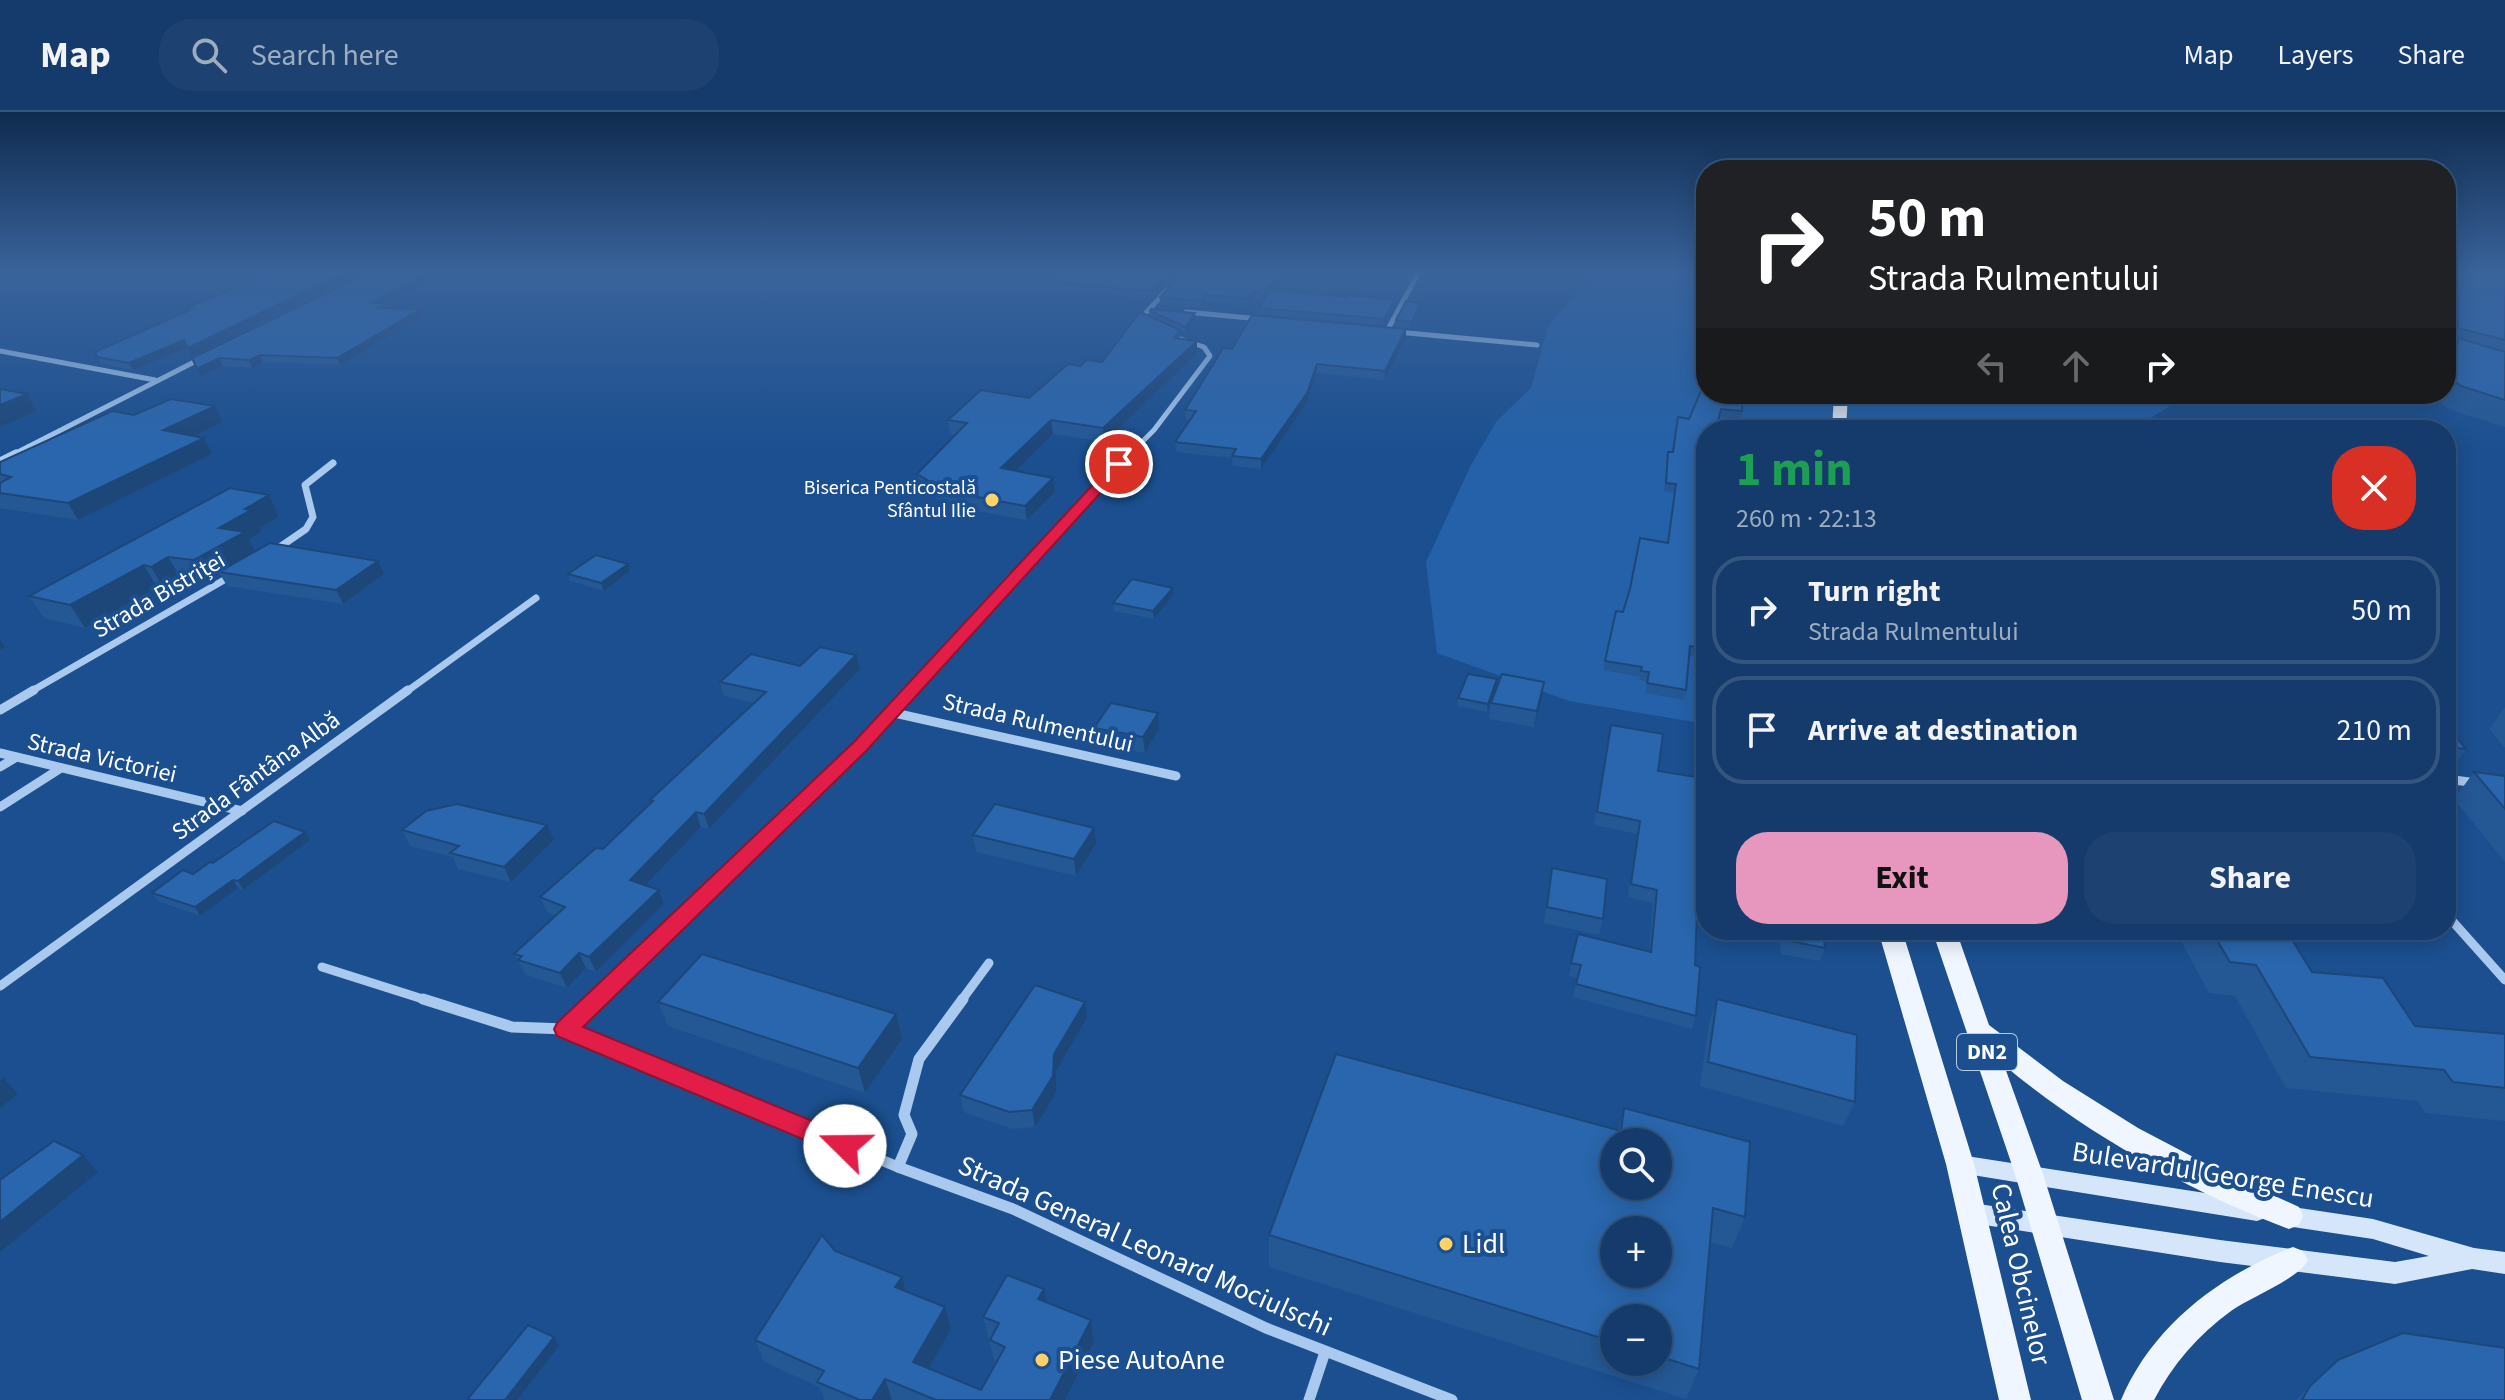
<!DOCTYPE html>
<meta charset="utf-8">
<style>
:root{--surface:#143b6b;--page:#1d4271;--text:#f1f3f6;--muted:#9dadc1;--line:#33557e;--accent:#e797bd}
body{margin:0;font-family:"Source Sans 3",sans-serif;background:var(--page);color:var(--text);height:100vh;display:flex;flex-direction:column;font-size:30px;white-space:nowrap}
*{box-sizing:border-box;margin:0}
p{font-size:26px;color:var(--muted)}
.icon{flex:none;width:44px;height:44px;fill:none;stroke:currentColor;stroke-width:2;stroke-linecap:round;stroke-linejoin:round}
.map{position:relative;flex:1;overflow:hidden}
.sheet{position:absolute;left:1696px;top:308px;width:760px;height:520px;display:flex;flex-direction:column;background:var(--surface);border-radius:32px;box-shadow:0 4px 20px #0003,0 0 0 2px var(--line)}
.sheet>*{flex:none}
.hud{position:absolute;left:1696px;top:48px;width:760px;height:244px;border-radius:32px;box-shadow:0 4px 20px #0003,0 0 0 2px var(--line);background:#202124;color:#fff;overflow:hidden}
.buttons{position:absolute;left:1600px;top:1016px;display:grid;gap:16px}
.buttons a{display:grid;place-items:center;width:72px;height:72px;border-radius:50%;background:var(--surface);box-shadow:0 4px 20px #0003,0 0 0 2px var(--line);font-size:40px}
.pin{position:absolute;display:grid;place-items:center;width:68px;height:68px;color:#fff;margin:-34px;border:4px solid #fff;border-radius:50%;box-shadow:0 2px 8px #0007}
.me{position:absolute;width:88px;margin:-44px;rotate:292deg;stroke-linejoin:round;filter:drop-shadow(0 0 6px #0008)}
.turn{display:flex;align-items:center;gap:28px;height:168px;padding:0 40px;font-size:36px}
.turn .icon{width:104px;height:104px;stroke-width:2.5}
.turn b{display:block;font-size:56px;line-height:68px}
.lanes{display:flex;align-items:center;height:76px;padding:0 40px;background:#0003;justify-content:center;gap:40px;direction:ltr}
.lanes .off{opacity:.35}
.round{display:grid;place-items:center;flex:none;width:84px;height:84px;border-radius:32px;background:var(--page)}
.head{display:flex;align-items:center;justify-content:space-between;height:136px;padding:0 40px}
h1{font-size:48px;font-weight:700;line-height:60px;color:#1e9e55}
.action{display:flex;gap:16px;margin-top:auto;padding:16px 40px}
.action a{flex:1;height:92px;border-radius:32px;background:var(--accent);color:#111;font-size:32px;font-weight:700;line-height:92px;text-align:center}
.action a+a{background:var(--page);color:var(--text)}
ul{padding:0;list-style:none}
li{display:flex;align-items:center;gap:24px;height:108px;margin:0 16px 12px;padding:0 24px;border:4px solid var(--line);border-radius:32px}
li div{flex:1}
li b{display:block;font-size:30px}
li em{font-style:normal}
header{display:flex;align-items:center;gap:48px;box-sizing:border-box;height:112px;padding:0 40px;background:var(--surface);border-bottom:2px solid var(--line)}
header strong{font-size:38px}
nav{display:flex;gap:44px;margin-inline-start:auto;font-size:28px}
.search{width:560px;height:72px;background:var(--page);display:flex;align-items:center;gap:20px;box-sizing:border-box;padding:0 28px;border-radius:32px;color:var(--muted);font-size:30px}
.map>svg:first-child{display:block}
.green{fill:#2461a8}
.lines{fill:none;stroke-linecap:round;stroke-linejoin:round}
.street-far3{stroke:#a9c9ee;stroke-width:5}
.street-far2{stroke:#a9c9ee;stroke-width:7}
.street-far1{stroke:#a9c9ee;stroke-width:9}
.street{stroke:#a9c9ee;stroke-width:11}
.secondary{fill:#d6e6fa;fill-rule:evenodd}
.primary{fill:#f0f6ff;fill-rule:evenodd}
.wall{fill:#245895;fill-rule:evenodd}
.shaded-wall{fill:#1d4779}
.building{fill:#2a66ad;stroke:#1d4779;stroke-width:2;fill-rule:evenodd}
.route{fill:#e11d48;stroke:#92132f;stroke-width:2}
.poi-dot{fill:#ffd166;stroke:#1b4f8f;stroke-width:3}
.labels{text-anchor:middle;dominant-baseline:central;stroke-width:8;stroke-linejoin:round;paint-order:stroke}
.far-poi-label{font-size:20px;fill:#fff;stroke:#1b4f8f;text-anchor:end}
.shield{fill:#1b4f8f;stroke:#bbcadd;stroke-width:2}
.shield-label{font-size:22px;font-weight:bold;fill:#fff}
.street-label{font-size:24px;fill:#fff;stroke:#1b4f8f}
.near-street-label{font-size:28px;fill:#fff;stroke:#1b4f8f}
.near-poi-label{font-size:28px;fill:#fff;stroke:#1b4f8f;text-anchor:start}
</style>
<header>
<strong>Map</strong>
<div class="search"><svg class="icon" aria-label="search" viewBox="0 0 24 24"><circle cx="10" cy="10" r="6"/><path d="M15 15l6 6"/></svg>Search here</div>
<nav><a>Map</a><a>Layers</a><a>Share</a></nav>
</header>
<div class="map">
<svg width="2505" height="1288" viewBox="0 0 2505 1288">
<rect width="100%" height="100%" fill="#1b4f8f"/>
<!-- green -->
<polygon class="green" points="1585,158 1706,158 1706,282 2190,282 2131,318 1706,318 1706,612 1569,589 1437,541 1426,450 1471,353 1496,310 1531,276 1548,215 1584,171"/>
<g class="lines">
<!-- street-far3 -->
<g class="street-far3">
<polyline points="1186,200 1260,207"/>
<polyline points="1146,210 1143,204 1167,178"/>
<polyline points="1387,219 1420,158"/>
<polyline points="1397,220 1537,233"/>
<polyline points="0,239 155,268"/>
<polyline points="12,343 202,246"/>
<polyline points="1129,343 1154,318 1210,244 1204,235 1171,224"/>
</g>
<!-- street-far2 -->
<g class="street-far2">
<polyline points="0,349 16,341"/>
<polyline points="274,439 306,417 313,405 305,373 333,351"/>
<polyline points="30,580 231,464"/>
<polyline points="406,580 536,486"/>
<polyline points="909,580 1084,387 1131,341"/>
</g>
<!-- street-far1 -->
<g class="street-far1">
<polyline points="0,598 34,578"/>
<polyline points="890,600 1176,664"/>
<polyline points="0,641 242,699"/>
<polyline points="0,655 15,646"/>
<polyline points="2446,667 2477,671"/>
<polyline points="0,695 61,656"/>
<polyline points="2446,802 2505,868"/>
<polyline points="322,855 429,889"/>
<polyline points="0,874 408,578"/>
<polyline points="595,889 861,634 911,578"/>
<polyline points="961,889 989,851"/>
</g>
<!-- street -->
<g class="street">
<polyline points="423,887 512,915 565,917 898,1055 1013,1097 1266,1216 1452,1288"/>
<polyline points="565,917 597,887"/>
<polyline points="898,1055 912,1022 904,1003 919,947 963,887"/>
<polyline points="1309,1288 1325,1240"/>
</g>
<!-- secondary -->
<g class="secondary">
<polygon points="1960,1043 2257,1089 2265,1092 2268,1099 2265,1106 2257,1109 1960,1061 1952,1059 1949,1052 1952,1045"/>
<polygon points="1972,1091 2220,1128 2395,1150 2429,1144 2373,1127 2280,1113 2272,1110 2269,1103 2272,1096 2280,1093 2373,1107 2474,1136 2505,1140 2505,1162 2472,1157 2395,1172 2220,1150 1972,1111 1964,1108 1961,1101 1964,1094"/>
</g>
<!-- primary -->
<g class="primary">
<polygon points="1834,282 1848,282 1846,318 1832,318"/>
<polygon points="1878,818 1902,818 1974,1052 2031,1288 1999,1288 1946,1052"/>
<path d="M 1932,818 L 1956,818 L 1989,913 L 2063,969 L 2138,1016 L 2216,1057 L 2299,1095 L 2303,1104 L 2299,1113 L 2289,1117 C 2191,1081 2083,1020 2004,953 L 2043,1062 L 2114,1288 L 2082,1288 L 2015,1062 Z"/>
<path d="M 2293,1135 L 2303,1139 L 2308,1148 C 2299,1167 2250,1185 2231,1199 C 2198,1223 2173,1252 2154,1288 L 2121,1288 C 2152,1214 2220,1163 2293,1135 Z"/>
</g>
</g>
<!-- wall -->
<g class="wall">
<polygon points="279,158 192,244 187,235 133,258 101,252 95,240 187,199 186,196"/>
<polygon points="449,158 386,191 389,196 421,197 424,204 340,253 263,250 252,256 223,254 201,264 192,246"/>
<polygon points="1066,158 1180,158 1151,186 1054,177 1054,170"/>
<polygon points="2448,158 2505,158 2505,315 2448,297 2431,282 2446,282 2446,233 2449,188"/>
<polygon points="1273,177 1346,185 1395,188 1394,194 1384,213 1259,202 1259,196 1261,191 1255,187 1248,194 1206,190 1202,196 1160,193 1160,185"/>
<polygon points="1420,197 1411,216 1396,214 1396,208"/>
<polygon points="1150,199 1195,207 1186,221 1180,219 1180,227 1197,242 1104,330 1053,322 1015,359 1055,380 1027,408 949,394 920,376 917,362 956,323 950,322 948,308 1029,286 1102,250 1150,204"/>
<polygon points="1406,217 1406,226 1384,268 1316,261 1307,291 1261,357 1233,354 1232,346 1176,340 1175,330 1190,308 1186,307 1185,298 1232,237"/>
<polygon points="1706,267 1742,299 1740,307 1719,305 1706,318 1706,547 1689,544 1686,578 1684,588 1645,581 1647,570 1639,568 1640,565 1603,558 1616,499 1623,500 1668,431 1675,381 1664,379 1668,340 1672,340 1676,314 1689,307"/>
<polygon points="223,310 195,324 204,326 212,342 78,408 0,396 0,350"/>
<polygon points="269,383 279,404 260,416 262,420 249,427 255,439 378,449 384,462 343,492 227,474 220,462 206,470 181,466 164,477 157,475 85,516 44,506 29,484"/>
<polygon points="630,459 604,479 570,469 568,462"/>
<polygon points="1173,483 1154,507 1114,499 1113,491"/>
<polygon points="800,554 860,557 709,717 701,715 645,773 659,778 664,792 596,860 586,856 567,876 526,863 514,842 556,804 547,800 540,785 603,737 651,690 650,688 754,591 724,584 720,570"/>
<polygon points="1497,567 1496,574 1487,600 1457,594 1458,586"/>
<polygon points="1544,570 1534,615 1489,607 1491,591"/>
<polygon points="2505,595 2505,636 2489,617"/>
<polygon points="2446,613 2466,637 2454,653 2446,652"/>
<polygon points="1094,616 1159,617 1145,641 1096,632"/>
<polygon points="1609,625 1658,659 1695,853 1696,904 1692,917 1573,885 1577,866 1569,864 1578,822 1649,840 1653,791 1628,785 1637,722 1594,713"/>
<polygon points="2474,660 2505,664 2505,750 2454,687"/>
<polygon points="402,718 554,728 511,770 458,757 453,745 410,734"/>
<polygon points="973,723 1096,732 1076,764 976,740"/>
<polygon points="310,728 243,778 238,776 200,804 158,789 152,781 213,751"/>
<polygon points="1552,756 1603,807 1599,823 1544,811"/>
<polygon points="1778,818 1823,818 1825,836 1820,849 1781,842"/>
<polygon points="2175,818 2286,818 2312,860 2415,914 2505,922 2505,1009 2425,1001 2418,989 2286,976 2235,884 2209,881"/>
<polygon points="1717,887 1855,990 1843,1014 1700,974 1709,911"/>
<polygon points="658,890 896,902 902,927 865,981 668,914"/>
<polygon points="1087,906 1056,959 1056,981 1035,1015 1012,1017 964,1000 960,983"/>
<path d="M 1624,996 L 1745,1105 L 1732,1136 L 1710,1130 L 1699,1257 L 1686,1287 L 1269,1155 L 1269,1123 L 1618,1018 ZM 1614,1206 L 1658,1206 L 1658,1250 L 1614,1250 Z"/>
<polygon points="835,1139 902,1165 906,1179 951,1217 928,1257 981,1278 997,1251 995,1250 983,1205 1046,1190 1094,1230 1065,1288 825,1288 819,1275 764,1250 755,1228"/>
<polygon points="2310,1274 2505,1288 2296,1288"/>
</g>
<!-- shaded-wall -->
<g class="shaded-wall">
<polygon points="349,158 366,158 192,244 188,236"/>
<polygon points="433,158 449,158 374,197 371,191"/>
<polygon points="1172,158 1180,158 1151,186 1151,179"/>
<polygon points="1282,158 1287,158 1262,192 1262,185"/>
<polygon points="1255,179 1255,187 1248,194 1248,186"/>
<polygon points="1206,183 1206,190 1202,196 1202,189"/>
<polygon points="1395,188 1394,194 1384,213 1384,207"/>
<polygon points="1421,191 1420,197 1411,216 1412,210"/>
<polygon points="421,197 424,204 340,253 337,246"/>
<polygon points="1195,201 1195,207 1186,221 1186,215"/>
<polygon points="1406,217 1406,226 1384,268 1385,259"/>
<polygon points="184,228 188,235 133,258 129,251"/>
<polygon points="1197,229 1197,242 1104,330 1103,316"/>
<polygon points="260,243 263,250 252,256 249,248"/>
<polygon points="219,246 223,254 201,264 197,257"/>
<polygon points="1317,252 1316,261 1307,291 1261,357 1261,347"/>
<polygon points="27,282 37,299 0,315 0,293"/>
<polygon points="215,294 223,310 172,335 163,318"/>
<polygon points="1051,308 1053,322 1003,371 1001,356"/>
<polygon points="204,326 212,342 78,408 68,391"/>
<polygon points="1053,366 1055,380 1027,408 1025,394"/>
<polygon points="269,383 279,404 260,416 262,420 249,427 256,441 219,460 220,462 206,470 194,448 219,416 245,397"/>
<polygon points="168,445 181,466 164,477 151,455"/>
<polygon points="378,449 384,462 343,492 336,478"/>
<polygon points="628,452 630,459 604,479 601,471"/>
<polygon points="144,453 157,475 85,516 70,493"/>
<polygon points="1173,476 1173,483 1154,507 1153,499"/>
<polygon points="0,528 5,535 0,538"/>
<polygon points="856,543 860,557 709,717 704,702"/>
<polygon points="1497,567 1496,574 1487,600 1488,592"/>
<polygon points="1544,570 1542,585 1534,615 1537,599"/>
<polygon points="1158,601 1159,617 1145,641 1143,625"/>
<polygon points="696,700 701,715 636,783 630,768"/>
<polygon points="547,713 554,728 511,770 504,755"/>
<polygon points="1094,716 1096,732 1076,764 1074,747"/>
<polygon points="305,720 310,728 243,778 238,769"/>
<polygon points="233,768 238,776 200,804 195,795"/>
<polygon points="659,778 664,792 596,860 589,845"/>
<polygon points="579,841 586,856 567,876 560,861"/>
<polygon points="1085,890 1087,906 1056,959 1056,981 1035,1015 1032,998 1054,942"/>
<polygon points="896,902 902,927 865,981 858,956"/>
<polygon points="3,966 18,982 0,996 0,969"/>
<polygon points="83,1043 98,1060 0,1140 0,1110"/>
<polygon points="902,1165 908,1187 895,1175"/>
<polygon points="1044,1177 1048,1199 1038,1187"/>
<polygon points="945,1195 951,1217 920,1272 913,1250"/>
<polygon points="1091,1208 1094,1230 1065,1288 1050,1288"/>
<polygon points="554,1225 559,1234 517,1288 505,1288"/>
<polygon points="885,1267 892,1288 872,1288"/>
</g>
<!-- building -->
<g class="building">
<polygon points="279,158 349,158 188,236 184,228 129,251 97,245 95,240 192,197 186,196"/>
<polygon points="374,158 433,158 371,191 387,191 379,196 421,197 337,246 260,243 249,248 219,246 197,257 192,246"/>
<polygon points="1066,158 1172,158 1151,179 1054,170"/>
<polygon points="1185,158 1282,158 1262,185 1255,179 1248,186 1206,183 1202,189 1160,185"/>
<polygon points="2460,158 2505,158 2505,228 2458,216"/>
<polygon points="1269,177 1346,185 1348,183 1395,188 1384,207 1259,196"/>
<polygon points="1406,189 1421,191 1412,210 1396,208"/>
<polygon points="1151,197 1195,201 1186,215 1150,199"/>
<polygon points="1140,200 1180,218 1175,226 1197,229 1103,316 1051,308 1001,356 1053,366 1025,394 946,379 917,362 967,311 948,308 981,278 1029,286 1068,252 1080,254 1086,248 1102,250"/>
<polygon points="1252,203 1406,217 1385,259 1317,252 1307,281 1261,347 1232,344 1236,337 1175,330 1196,299 1185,298 1223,236 1232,237"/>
<polygon points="2458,226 2505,240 2505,288 2461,274 2446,262 2446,248 2450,248 2446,245 2446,233 2458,232"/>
<polygon points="1706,267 1706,282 1743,282 1742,299 1721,297 1716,318 1706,318 1706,537 1690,534 1686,578 1647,571 1649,560 1641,559 1642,555 1605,549 1616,499 1623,500 1630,477 1640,426 1668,431 1676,372 1666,371 1668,340 1673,340 1678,305 1689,307"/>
<polygon points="0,277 27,282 0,293"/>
<polygon points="171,287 215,294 163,318 204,326 68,391 0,381 0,371 11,365 0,362 0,350 112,299 134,303"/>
<polygon points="230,376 269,383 245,397 251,398 219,416 245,420 194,448 168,445 151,455 144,453 70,493 29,484"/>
<polygon points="270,431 378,449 336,478 219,460"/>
<polygon points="596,443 628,452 601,471 568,462"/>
<polygon points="1132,467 1173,476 1153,499 1113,491"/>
<polygon points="820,535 856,543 704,702 696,700 630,768 659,778 589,845 579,841 560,861 518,848 522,844 514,842 565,795 540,785 596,736 603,737 653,689 650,688 766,580 720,570 751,542 800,554"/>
<polygon points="1468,562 1497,567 1488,592 1458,586"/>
<polygon points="1502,562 1544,570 1537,599 1491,591"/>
<polygon points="1111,591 1158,601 1143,625 1094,616"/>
<polygon points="1611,613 1663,622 1658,659 1702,666 1695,853 1700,855 1696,904 1576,872 1581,853 1571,851 1578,822 1651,840 1657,778 1631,772 1640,709 1597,700"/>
<polygon points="2446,613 2466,637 2446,635"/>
<polygon points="2474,660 2505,664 2505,697"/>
<polygon points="457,692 547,713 504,755 450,741 459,734 402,718 426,699"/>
<polygon points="995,692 1094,716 1074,747 973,723"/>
<polygon points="274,709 305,720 238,769 233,768 195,795 152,781 183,758 193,762 210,750 213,751"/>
<polygon points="1552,756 1607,767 1603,807 1547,795"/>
<polygon points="1784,818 1823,818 1825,836 1785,828"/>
<polygon points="2211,818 2286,818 2312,860 2383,866 2415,914 2505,922 2505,976 2453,970 2444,958 2310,945 2256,853 2230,850"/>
<polygon points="702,842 896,902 858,956 658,890"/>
<polygon points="1035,873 1085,890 1054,942 1053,964 1032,998 1009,1000 960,983"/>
<polygon points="1717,887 1857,923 1855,990 1708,950"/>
<path d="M 1336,942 L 1621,1019 L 1624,996 L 1750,1030 L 1745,1105 L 1713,1096 L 1699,1257 L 1658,1244 L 1658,1206 L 1614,1206 L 1614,1230 L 1269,1123 ZM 1614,1030 L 1658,1030 L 1658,1074 L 1614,1074 ZM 1614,1118 L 1658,1118 L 1658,1162 L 1614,1162 Z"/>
<polygon points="54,1029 83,1043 0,1110 0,1068"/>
<polygon points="822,1123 835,1139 902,1165 895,1175 945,1195 913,1250 981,1278 1005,1235 990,1228 999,1211 983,1205 1007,1163 1044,1177 1038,1187 1091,1208 1050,1288 936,1288 885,1267 872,1288 860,1288 817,1270 824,1259 755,1228"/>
<polygon points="528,1213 554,1225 505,1288 467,1288"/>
<polygon points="2403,1221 2505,1236 2505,1288 2302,1288 2310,1274 2338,1248"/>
</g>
<!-- sky -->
<linearGradient id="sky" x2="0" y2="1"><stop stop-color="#0f2b4f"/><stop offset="0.47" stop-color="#39639b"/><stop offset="1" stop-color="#39639b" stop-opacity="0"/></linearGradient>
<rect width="2505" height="339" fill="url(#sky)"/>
<!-- route -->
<polygon class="route" points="1119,348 1126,352 1124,355 867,638 583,915 854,1026 857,1034 854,1041 845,1044 836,1041 557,924 554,917 557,911 854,630 1114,350"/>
<!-- markers -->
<g class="poi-dot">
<circle cx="992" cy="388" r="8"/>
<circle cx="1446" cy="1132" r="8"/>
<circle cx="1042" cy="1248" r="8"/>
</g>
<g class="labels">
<!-- far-poi labels -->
<g class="far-poi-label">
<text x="976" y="376">Biserica Penticostală<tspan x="976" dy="23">Sfântul Ilie</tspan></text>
</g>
<!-- shield labels -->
<rect class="shield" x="1957" y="922" width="60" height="36" rx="6"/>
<g class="shield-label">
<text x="1987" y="940">DN2</text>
</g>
<!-- street labels -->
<g class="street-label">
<text transform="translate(159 483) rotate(-30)">Strada Bistriței</text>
<text transform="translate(1038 611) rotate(13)">Strada Rulmentului</text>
<text transform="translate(102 646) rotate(13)">Strada Victoriei</text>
<text transform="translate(256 664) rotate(-36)">Strada Fântâna Albă</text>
</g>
<!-- near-street labels -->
<g class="near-street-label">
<text transform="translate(2223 1063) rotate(9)">Bulevardul George Enescu</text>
<text transform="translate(1145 1134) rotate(24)">Strada General Leonard Mociulschi</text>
<text transform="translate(2021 1162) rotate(77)">Calea Obcinelor</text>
</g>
<!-- near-poi labels -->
<g class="near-poi-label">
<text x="1462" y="1132">Lidl</text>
<text x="1058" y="1248">Piese AutoAne</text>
</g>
</g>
</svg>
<div class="buttons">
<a><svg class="icon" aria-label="search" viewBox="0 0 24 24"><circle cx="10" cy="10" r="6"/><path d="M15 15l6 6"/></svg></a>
<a>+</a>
<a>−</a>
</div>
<div class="pin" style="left:1119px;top:352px;background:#d93025"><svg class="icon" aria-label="arrive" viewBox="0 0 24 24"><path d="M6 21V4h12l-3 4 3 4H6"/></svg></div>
<svg class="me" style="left:845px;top:1034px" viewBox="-20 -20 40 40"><circle r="19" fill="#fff"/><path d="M0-13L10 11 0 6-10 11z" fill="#e11d48"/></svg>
<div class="hud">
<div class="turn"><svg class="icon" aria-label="right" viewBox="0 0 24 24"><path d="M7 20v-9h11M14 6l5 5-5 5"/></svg><div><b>50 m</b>Strada Rulmentului</div></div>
<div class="lanes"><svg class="icon off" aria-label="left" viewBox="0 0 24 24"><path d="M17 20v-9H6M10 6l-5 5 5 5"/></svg><svg class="icon off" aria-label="ahead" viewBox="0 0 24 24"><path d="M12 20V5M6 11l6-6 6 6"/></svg><svg class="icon" aria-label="right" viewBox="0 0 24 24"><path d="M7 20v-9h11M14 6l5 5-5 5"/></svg></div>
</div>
<section class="sheet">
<div class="head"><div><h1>1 min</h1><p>260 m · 22:13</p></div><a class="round" style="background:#d93025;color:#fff"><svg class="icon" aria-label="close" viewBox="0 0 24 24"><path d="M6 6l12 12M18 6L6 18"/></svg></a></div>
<ul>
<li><svg class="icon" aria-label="right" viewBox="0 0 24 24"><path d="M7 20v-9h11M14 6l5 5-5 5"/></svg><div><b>Turn right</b><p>Strada Rulmentului</p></div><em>50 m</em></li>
<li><svg class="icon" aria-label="arrive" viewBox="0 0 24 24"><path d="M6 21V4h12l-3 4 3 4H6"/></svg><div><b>Arrive at destination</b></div><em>210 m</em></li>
</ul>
<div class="action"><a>Exit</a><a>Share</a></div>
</section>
</div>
